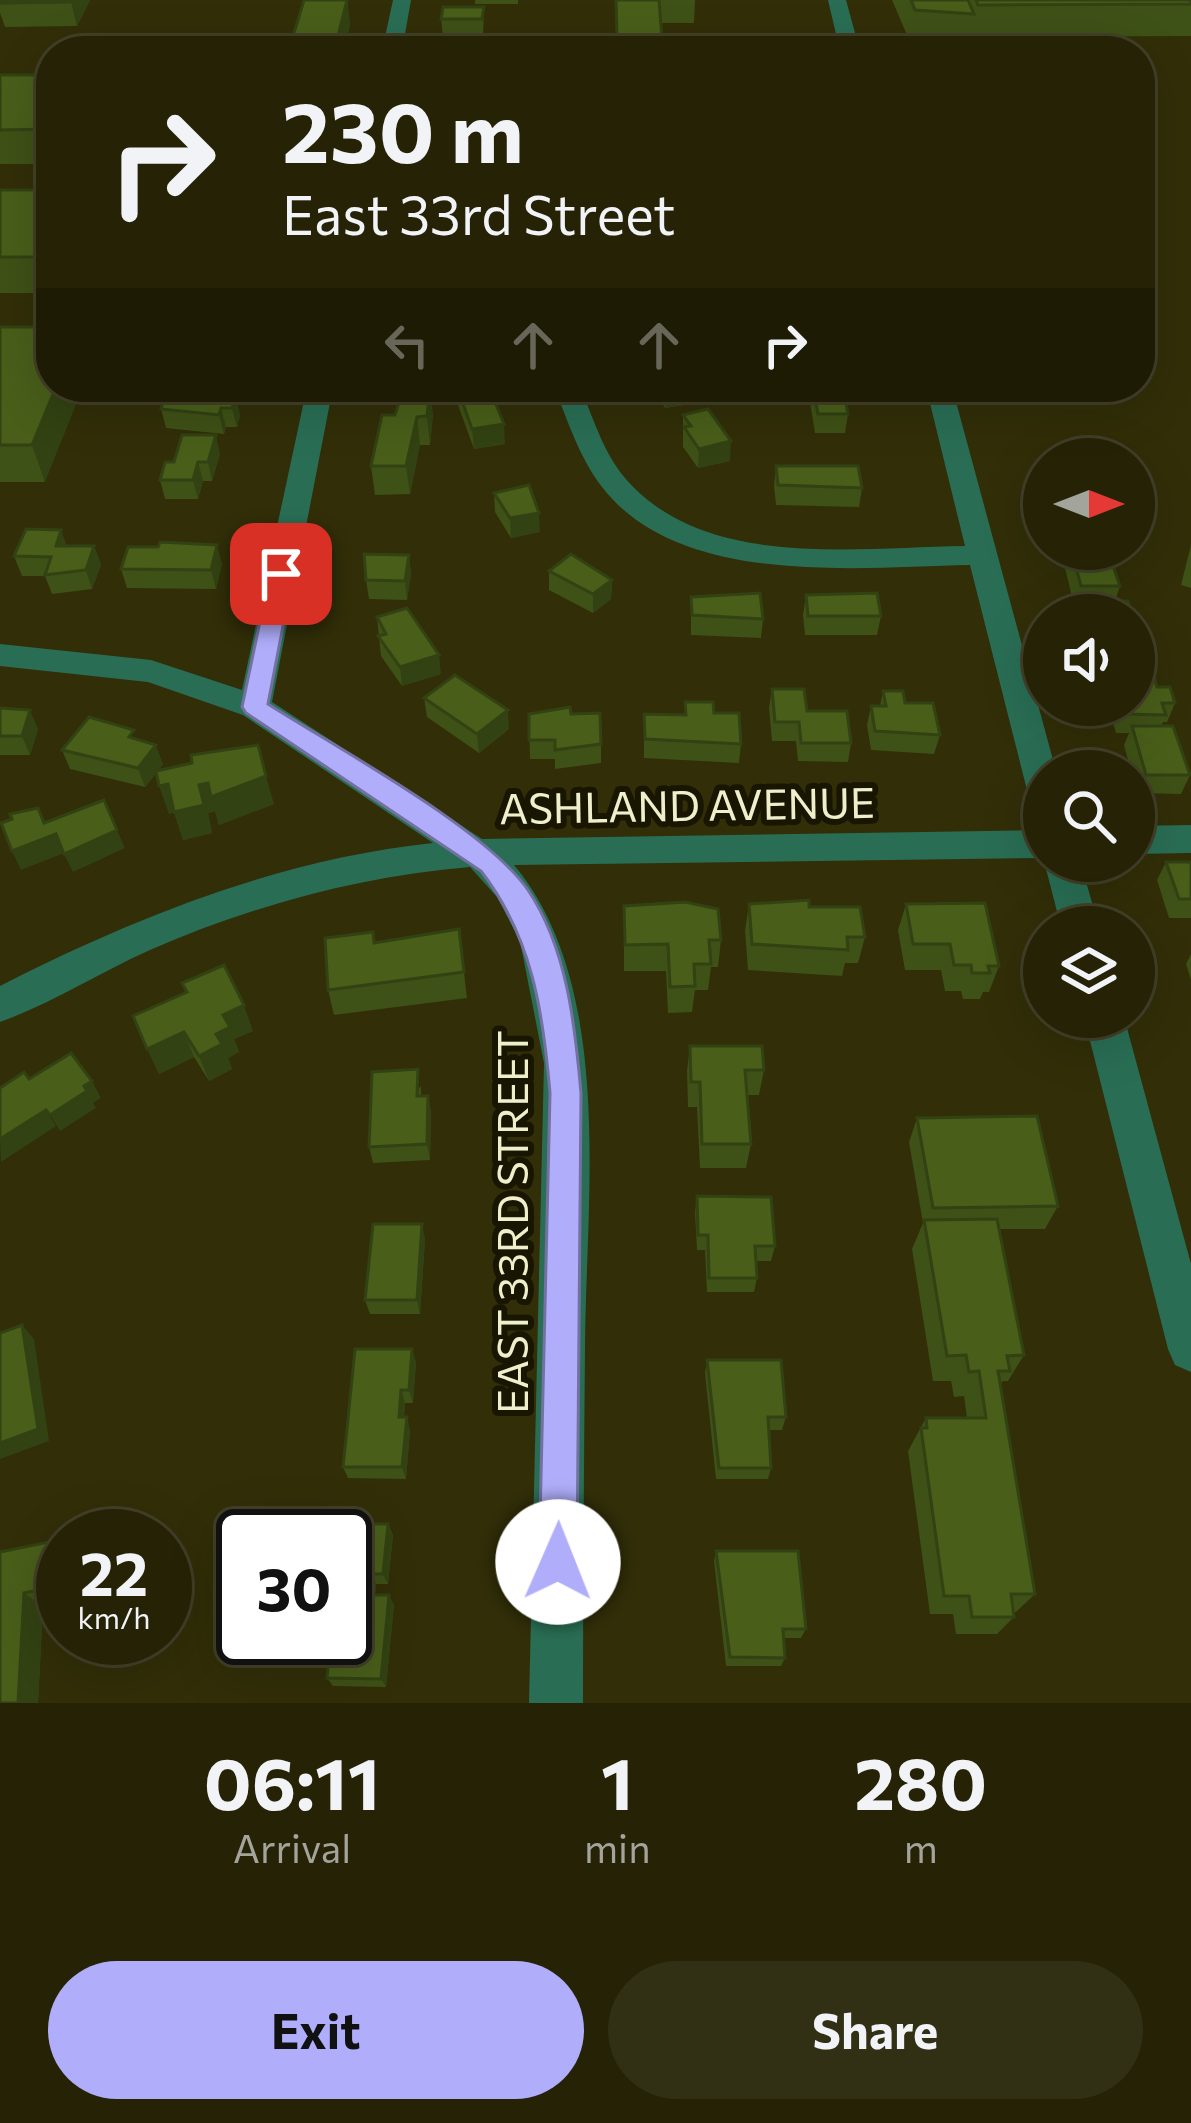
<!DOCTYPE html>
<style>
:root{--surface:#252206;--page:#312f14;--text:#f1f3f6;--muted:#a3a49b;--line:#423f28;--accent:#b0aefa}
body{margin:0;font-family:Commissioner,sans-serif;background:var(--page);color:var(--text);height:100vh;display:flex;flex-direction:column;font-size:45px;white-space:nowrap}
*{box-sizing:border-box;margin:0}
p{font-size:39px;color:var(--muted)}
.icon{flex:none;width:66px;height:66px;fill:none;stroke:currentColor;stroke-width:2;stroke-linecap:round;stroke-linejoin:round}
.map{position:relative;height:1703px;overflow:hidden}
.details{display:flex;flex-direction:column;background:var(--surface);flex:1}
.details>*{flex:none}
.top-card{position:absolute;left:36px;top:36px;width:1119px;height:366px;border-radius:48px;box-shadow:0 12px 48px #0002,0 0 0 3px var(--line);background:#252206;color:var(--text);overflow:hidden}
.needle{width:78px;rotate:90deg}
.controls{position:absolute;left:1023px;top:438px;display:grid;gap:24px}
.controls a{display:grid;place-items:center;width:132px;height:132px;border-radius:50%;background:var(--surface);box-shadow:0 12px 48px #0002,0 0 0 3px var(--line);font-size:60px}
.speed{position:absolute;left:36px;top:1509px;display:flex;gap:24px;font-size:60px;font-weight:700;text-align:center}
.speed>*{display:grid;place-content:center;width:156px;height:156px;border-radius:50%;background:var(--surface);box-shadow:0 12px 48px #0002,0 0 0 3px var(--line);line-height:1}
.speed small{font-size:30px;font-weight:400}
.speed .limit{border:6px solid #111;border-radius:18px;background:#fff;color:#111}
.pin{position:absolute;display:grid;place-items:center;width:102px;height:102px;color:#fff;margin:-51px;border-radius:24px;box-shadow:0 6px 18px #0006}
.me{position:absolute;width:132px;margin:-66px;rotate:1deg;stroke-linejoin:round;filter:drop-shadow(0 0 9px #0008)}
.turn{display:flex;align-items:center;gap:42px;height:252px;padding:0 48px;font-size:54px}
.turn .icon{width:156px;height:156px;stroke-width:2.5}
.turn b{display:block;font-size:84px;line-height:102px}
.lanes{display:flex;align-items:center;height:114px;padding:0 48px;background:#0003;justify-content:center;gap:60px;direction:ltr}
.lanes .off{opacity:.35}
.eta{display:flex;justify-content:space-evenly;align-items:center;height:204px;text-align:center}
.eta b{font-size:72px;font-weight:700;line-height:84px}
.cta{display:flex;gap:24px;margin-top:auto;padding:24px 48px}
.cta a{flex:1;height:138px;border-radius:72px;background:var(--accent);color:#111;font-size:48px;font-weight:700;line-height:138px;text-align:center}
.cta a+a{background:var(--page);color:var(--text)}
.map>svg:first-child{display:block}
.lines{fill:none;stroke-linecap:round;stroke-linejoin:round}
.minor{fill:#296e54;fill-rule:evenodd}
.wall{fill:#3e5116}
.shaded-wall{fill:#324212}
.building{fill:#485e19;stroke:#324212;stroke-width:3}
.route{fill:#b0aefa;stroke:#7271a2;stroke-width:3}
.labels{text-anchor:middle;dominant-baseline:central;stroke-width:12;stroke-linejoin:round;paint-order:stroke}
.street-label{font-size:42px;fill:#f0efcc;stroke:#181600}
</style>
<div class="map">
<svg width="1191" height="1703" viewBox="0 0 1191 1703">
<rect width="100%" height="100%" fill="#312e08"/>
<g class="lines">
<!-- minor -->
<g class="minor">
<polygon points="393,0 411,0 402,51 382,51"/>
<polygon points="828,0 846,0 860,51 840,51"/>
<path d="M 307,387 L 333,387 L 272,702 L 482,839 L 1044,830 L 1044,858 L 514,865 C 615,986 586,1197 585,1345 C 584,1464 583,1584 583,1703 L 529,1703 L 544,1063 L 520,941 L 497,897 L 470,867 C 360,876 251,906 150,950 C 100,972 51,1004 0,1022 L 0,986 C 135,917 281,859 433,843 L 243,715 L 148,682 L 0,666 L 0,644 L 151,660 L 242,690 Z"/>
<path d="M 554,387 L 580,387 C 593,417 603,452 625,478 C 705,571 857,547 965,546 L 926,387 L 952,387 L 1056,771 L 1044,771 L 1044,803 L 1032,799 L 1027,790 L 970,565 C 858,567 680,588 602,487 C 579,457 568,421 554,387 Z"/>
<polygon points="1191,825 1191,853 1134,854 1134,826"/>
<polygon points="1044,861 1080,861 1099,927 1061,927"/>
<polygon points="1084,1017 1124,1017 1191,1264 1191,1372 1175,1365 1168,1349"/>
</g>
</g>
<!-- wall -->
<g class="wall">
<polygon points="0,0 90,0 77,26 5,27 0,13"/>
<polygon points="347,0 350,24 344,51 295,51 293,36"/>
<rect x="475" y="0" width="43" height="4"/>
<polygon points="616,0 695,0 694,23 661,23 661,51 616,51"/>
<polygon points="892,0 1191,0 1191,36 972,37 970,33 968,46 910,42"/>
<polygon points="484,7 483,36 443,36 441,19"/>
<rect x="0" y="75" width="51" height="89"/>
<rect x="0" y="190" width="51" height="103"/>
<polygon points="0,327 45,482 0,482"/>
<polygon points="457,387 505,444 474,449 458,405"/>
<polygon points="652,387 691,387 690,404 665,408"/>
<polygon points="812,387 843,387 848,414 845,433 815,433 810,402"/>
<polygon points="231,396 240,415 237,427 226,427 224,434 166,428 161,409"/>
<polygon points="433,414 430,445 420,445 410,494 375,495 371,466 382,415"/>
<polygon points="683,415 730,461 698,468 683,447"/>
<polygon points="220,454 212,481 203,481 198,499 165,499 160,480 174,462"/>
<polygon points="776,466 862,488 859,507 776,505 774,486"/>
<polygon points="494,493 540,532 511,538 495,512"/>
<polygon points="1191,545 1191,588 1181,585"/>
<polygon points="67,546 94,546 101,565 92,589 52,594 45,576 22,576 14,556"/>
<polygon points="1057,549 1107,549 1120,586 1115,601 1132,615 1089,615 1093,605 1074,605 1065,568 1071,550"/>
<polygon points="409,555 411,574 407,600 369,599 366,580"/>
<polygon points="222,564 216,589 127,588 121,569"/>
<polygon points="549,571 612,580 611,599 593,613 549,590"/>
<polygon points="806,595 881,616 877,635 805,635 803,615"/>
<polygon points="691,597 763,619 761,638 691,635"/>
<polygon points="377,617 441,674 402,686 381,656"/>
<polygon points="1134,620 1144,649 1139,662 1157,687 1175,703 1167,722 1163,722 1161,726 1190,775 1181,794 1137,793 1134,771 1131,771 1124,745 1129,733 1116,733 1108,705 1134,705"/>
<polygon points="772,689 851,743 848,762 798,761 796,741 772,741 769,708"/>
<polygon points="883,691 940,735 934,754 871,750 867,725 871,706 880,706"/>
<polygon points="424,698 509,729 479,753 427,717"/>
<polygon points="685,702 714,713 741,744 739,763 644,758 644,714 685,715"/>
<polygon points="0,708 38,729 30,755 0,755"/>
<polygon points="529,714 571,714 601,744 601,763 555,769 555,759 530,759"/>
<polygon points="138,740 163,764 158,770 274,804 219,825 215,811 208,813 212,833 183,840 174,812 169,814 157,772 145,787 70,769 62,750"/>
<polygon points="1166,862 1191,862 1191,918 1169,918 1157,880"/>
<polygon points="749,904 809,907 865,937 858,963 845,963 842,976 748,970 745,931"/>
<polygon points="906,904 999,966 989,992 983,992 980,999 963,999 961,991 945,991 941,970 905,970 898,930"/>
<polygon points="624,906 721,940 718,967 711,967 708,990 695,990 692,1012 668,1013 666,971 624,971"/>
<polygon points="459,929 467,998 334,1015 328,990 375,943"/>
<polygon points="1191,954 1191,980 1186,964"/>
<polygon points="133,1016 253,1031 234,1039 239,1052 228,1058 232,1069 209,1081 194,1057 159,1074"/>
<polygon points="690,1046 764,1070 759,1095 747,1095 751,1144 746,1168 700,1168 697,1107 688,1107 687,1071"/>
<polygon points="421,1086 421,1096 428,1096 431,1112 430,1160 373,1163 369,1147"/>
<polygon points="917,1118 1058,1206 1045,1229 999,1229 1024,1355 1008,1381 1003,1381 1000,1385 1035,1594 1016,1612 1014,1612 1014,1617 997,1634 956,1634 953,1614 930,1614 908,1451 926,1418 967,1418 964,1396 954,1397 951,1381 933,1381 912,1249 923,1223 909,1142"/>
<polygon points="697,1196 775,1246 771,1261 756,1261 757,1278 754,1292 707,1292 705,1250 697,1250 695,1212"/>
<polygon points="425,1239 420,1314 370,1314 365,1300"/>
<polygon points="707,1360 786,1417 782,1430 769,1430 771,1468 768,1479 716,1479 705,1373"/>
<polygon points="416,1362 413,1403 405,1403 404,1417 410,1430 406,1479 348,1478 343,1467"/>
<polygon points="388,1524 393,1535 388,1584 376,1584 375,1595 394,1605 386,1687 333,1686 327,1678"/>
<polygon points="63,1539 63,1602 43,1606 38,1703 0,1703 0,1552"/>
<polygon points="716,1551 806,1629 801,1638 784,1638 785,1658 781,1666 726,1666 714,1561"/>
</g>
<!-- shaded-wall -->
<g class="shaded-wall">
<polygon points="71,0 90,0 77,26 71,2"/>
<polygon points="347,0 350,24 344,51 340,51 338,36"/>
<polygon points="56,387 83,387 45,482 32,445"/>
<polygon points="430,387 433,414 430,445 427,416"/>
<polygon points="678,387 691,387 690,404 665,408 666,389"/>
<polygon points="236,396 240,415 237,427 232,408"/>
<polygon points="221,408 226,427 224,434 219,415"/>
<polygon points="417,417 420,445 410,494 406,466"/>
<polygon points="504,424 505,444 474,449 472,429"/>
<polygon points="216,435 220,454 212,481 208,462"/>
<polygon points="731,441 730,461 698,468 699,449"/>
<polygon points="198,462 203,481 198,499 193,480"/>
<polygon points="539,513 540,532 511,538 510,518"/>
<polygon points="61,530 68,549 56,546"/>
<polygon points="217,545 222,564 216,589 211,570"/>
<polygon points="94,546 101,565 92,589 86,570"/>
<polygon points="409,555 411,574 407,600 405,581"/>
<polygon points="612,580 611,599 593,613 593,594"/>
<polygon points="439,655 441,674 402,686 400,667"/>
<polygon points="30,710 38,729 30,755 22,736"/>
<polygon points="508,710 509,729 479,753 477,734"/>
<polygon points="156,745 163,764 145,787 138,768"/>
<polygon points="266,776 274,804 219,825 215,811 208,813 212,833 183,840 174,812 169,814 159,786 168,784 199,785"/>
<polygon points="117,830 125,848 73,872 64,854"/>
<polygon points="56,834 64,853 21,870 12,851"/>
<polygon points="244,1005 253,1031 234,1039 239,1052 228,1058 232,1069 209,1081 199,1056 223,1015"/>
<polygon points="184,1032 194,1057 159,1074 147,1049"/>
<polygon points="92,1081 101,1098 93,1103 96,1108 60,1131 50,1115"/>
<polygon points="428,1096 431,1112 430,1160 427,1144"/>
<polygon points="46,1110 56,1126 1,1162 0,1139"/>
<polygon points="422,1224 425,1239 420,1314 417,1300"/>
<polygon points="22,1325 34,1339 49,1441 0,1459 0,1443"/>
<polygon points="412,1349 416,1362 413,1403 409,1390"/>
<polygon points="401,1390 405,1403 403,1429 399,1417"/>
<polygon points="407,1417 410,1430 406,1479 402,1467"/>
<polygon points="388,1524 393,1535 388,1584 383,1574"/>
<polygon points="372,1574 376,1584 374,1605 369,1595"/>
<polygon points="24,1593 43,1606 38,1703 18,1703"/>
<polygon points="389,1595 394,1605 386,1687 381,1679"/>
</g>
<!-- building -->
<g class="building">
<polygon points="0,0 71,0 71,2 0,3"/>
<polygon points="304,0 347,0 338,36 293,36"/>
<polygon points="616,0 659,0 662,39 617,39"/>
<polygon points="911,0 968,0 974,14 915,10"/>
<polygon points="976,0 1191,0 1191,4 978,5"/>
<polygon points="443,7 484,7 482,19 441,19"/>
<polygon points="0,75 51,75 51,129 0,130"/>
<rect x="0" y="190" width="51" height="67"/>
<polygon points="0,327 51,327 51,387 56,387 32,445 0,445"/>
<polygon points="200,387 229,387 226,396 236,396 232,408 221,408 219,415 161,409 165,394 197,397"/>
<polygon points="404,387 430,387 427,416 417,417 406,466 371,466 382,415 395,415"/>
<polygon points="457,387 489,387 504,424 472,429"/>
<polygon points="813,387 843,387 848,414 818,414"/>
<polygon points="708,409 731,441 699,449 684,427 691,426 683,415"/>
<polygon points="182,435 216,435 208,462 198,462 193,480 160,480 165,462 174,462"/>
<polygon points="776,466 858,466 862,488 778,485"/>
<polygon points="529,485 539,513 510,518 494,493"/>
<polygon points="26,529 61,530 56,546 94,546 86,570 45,575 51,557 14,556"/>
<polygon points="160,542 217,545 211,570 121,569 128,547 158,547"/>
<polygon points="1071,549 1107,549 1120,586 1081,586"/>
<polygon points="364,554 409,555 405,581 366,580"/>
<polygon points="571,554 612,580 593,594 549,571"/>
<polygon points="760,593 763,619 692,615 691,597"/>
<polygon points="877,593 881,616 808,616 806,595"/>
<polygon points="1094,601 1128,601 1132,615 1097,615"/>
<polygon points="407,608 439,655 400,667 378,636 386,634 377,617"/>
<polygon points="1134,620 1144,649 1134,649"/>
<polygon points="1134,662 1149,662 1157,687 1170,687 1175,703 1162,703 1166,715 1123,714 1121,705 1134,705"/>
<polygon points="455,675 508,710 477,734 424,698"/>
<polygon points="772,689 804,689 807,711 847,711 851,743 801,743 799,722 775,722"/>
<polygon points="883,691 903,691 905,703 933,703 940,735 875,731 871,706 886,706"/>
<polygon points="685,702 713,702 714,713 739,713 741,744 645,739 644,714 686,715"/>
<polygon points="570,707 571,714 600,713 601,744 555,750 555,740 529,740 529,714"/>
<polygon points="0,708 30,710 22,736 0,736"/>
<polygon points="89,717 134,730 129,737 156,745 138,768 62,750"/>
<polygon points="1132,726 1173,726 1190,775 1146,775"/>
<polygon points="258,745 266,776 211,797 208,783 199,785 204,805 174,812 168,784 159,786 156,771 192,763 191,755"/>
<polygon points="104,800 117,830 64,854 56,834 12,851 1,823 12,819 10,814 38,808 44,823"/>
<polygon points="1166,862 1191,862 1191,899 1179,899"/>
<polygon points="809,900 809,907 860,907 865,937 847,937 848,950 752,944 749,904"/>
<polygon points="685,902 718,909 721,940 709,940 711,964 694,964 695,986 670,987 668,944 625,945 624,906"/>
<polygon points="985,903 999,966 988,966 990,973 972,973 971,965 954,965 950,944 913,944 906,904"/>
<polygon points="459,929 464,972 328,990 325,938 373,932 374,943"/>
<polygon points="224,965 244,1005 223,1015 230,1027 216,1034 222,1044 199,1056 184,1032 147,1049 133,1016 187,992 182,983"/>
<polygon points="690,1046 762,1046 764,1070 745,1070 751,1144 702,1144 700,1082 691,1082"/>
<polygon points="71,1053 92,1081 84,1086 87,1091 50,1115 46,1110 0,1139 0,1088 24,1072 29,1079"/>
<polygon points="418,1069 417,1096 428,1096 427,1144 369,1147 372,1072"/>
<polygon points="1037,1116 1058,1206 933,1208 917,1118"/>
<polygon points="697,1196 771,1197 775,1246 755,1246 757,1278 709,1278 708,1235 698,1235"/>
<polygon points="997,1219 1024,1355 1007,1356 1010,1371 998,1371 1035,1594 1011,1594 1014,1617 972,1617 969,1596 944,1596 921,1428 927,1428 926,1418 986,1418 979,1371 969,1372 966,1355 947,1356 924,1220"/>
<polygon points="373,1224 422,1224 417,1300 365,1300"/>
<polygon points="22,1325 38,1429 0,1443 0,1333"/>
<polygon points="355,1349 412,1349 409,1390 401,1390 399,1417 407,1417 402,1467 343,1467"/>
<polygon points="707,1360 781,1360 786,1417 768,1417 771,1468 719,1468"/>
<polygon points="344,1524 388,1524 383,1574 372,1574 369,1595 389,1595 381,1679 327,1678 331,1638 345,1638"/>
<polygon points="63,1539 63,1585 24,1593 18,1703 0,1703 0,1552"/>
<polygon points="716,1551 798,1551 806,1629 783,1629 785,1658 730,1657"/>
</g>
<!-- route -->
<path class="route" d="M 281,567 L 293,574 L 268,704 C 337,748 485,828 528,890 C 567,948 575,1025 581,1093 L 577,1562 L 572,1576 L 558,1581 L 544,1576 L 539,1562 L 550,1093 C 543,1011 532,937 481,871 L 246,713 L 242,707 L 270,574 Z"/>
<g class="labels">
<!-- street labels -->
<g class="street-label">
<text transform="translate(687 804) rotate(-1)">ASHLAND AVENUE</text>
<text transform="translate(511 1222) rotate(-90)">EAST 33RD STREET</text>
</g>
</g>
</svg>
<div class="controls">
<a><svg class="needle" viewBox="-14 -14 28 28"><path d="M0-13l5 13h-10z" fill="#e53935"/><path d="M0 13l5-13h-10z" fill="#a3a49b"/></svg></a>
<a><svg class="icon" aria-label="sound" viewBox="0 0 24 24"><path d="M4 9h4l5-4v14l-5-4H4zM17 9q2 3 0 6"/></svg></a>
<a><svg class="icon" aria-label="search" viewBox="0 0 24 24"><circle cx="10" cy="10" r="6"/><path d="M15 15l6 6"/></svg></a>
<a><svg class="icon" aria-label="layers" viewBox="0 0 24 24"><path d="M12 4l9 5-9 5-9-5zM3 14l9 5 9-5"/></svg></a>
</div>
<div class="speed"><div>22<small>km/h</small></div><div class="limit">30</div></div>
<div class="pin" style="left:281px;top:574px;background:#d93025"><svg class="icon" aria-label="arrive" viewBox="0 0 24 24"><path d="M6 21V4h12l-3 4 3 4H6"/></svg></div>
<svg class="me" style="left:558px;top:1562px" viewBox="-20 -20 40 40"><circle r="19" fill="#fff"/><path d="M0-13L10 11 0 6-10 11z" fill="#b0aefa"/></svg>
<div class="top-card">
<div class="turn"><svg class="icon" aria-label="right" viewBox="0 0 24 24"><path d="M7 20v-9h11M14 6l5 5-5 5"/></svg><div><b>230 m</b>East 33rd Street</div></div>
<div class="lanes"><svg class="icon off" aria-label="left" viewBox="0 0 24 24"><path d="M17 20v-9H6M10 6l-5 5 5 5"/></svg><svg class="icon off" aria-label="ahead" viewBox="0 0 24 24"><path d="M12 20V5M6 11l6-6 6 6"/></svg><svg class="icon off" aria-label="ahead" viewBox="0 0 24 24"><path d="M12 20V5M6 11l6-6 6 6"/></svg><svg class="icon" aria-label="right" viewBox="0 0 24 24"><path d="M7 20v-9h11M14 6l5 5-5 5"/></svg></div>
</div>
</div>
<section class="details">
<div class="eta">
<div><b>06:11</b><p>Arrival</p></div>
<div><b>1</b><p>min</p></div>
<div><b>280</b><p>m</p></div>
</div>
<div class="cta"><a>Exit</a><a>Share</a></div>
</section>
